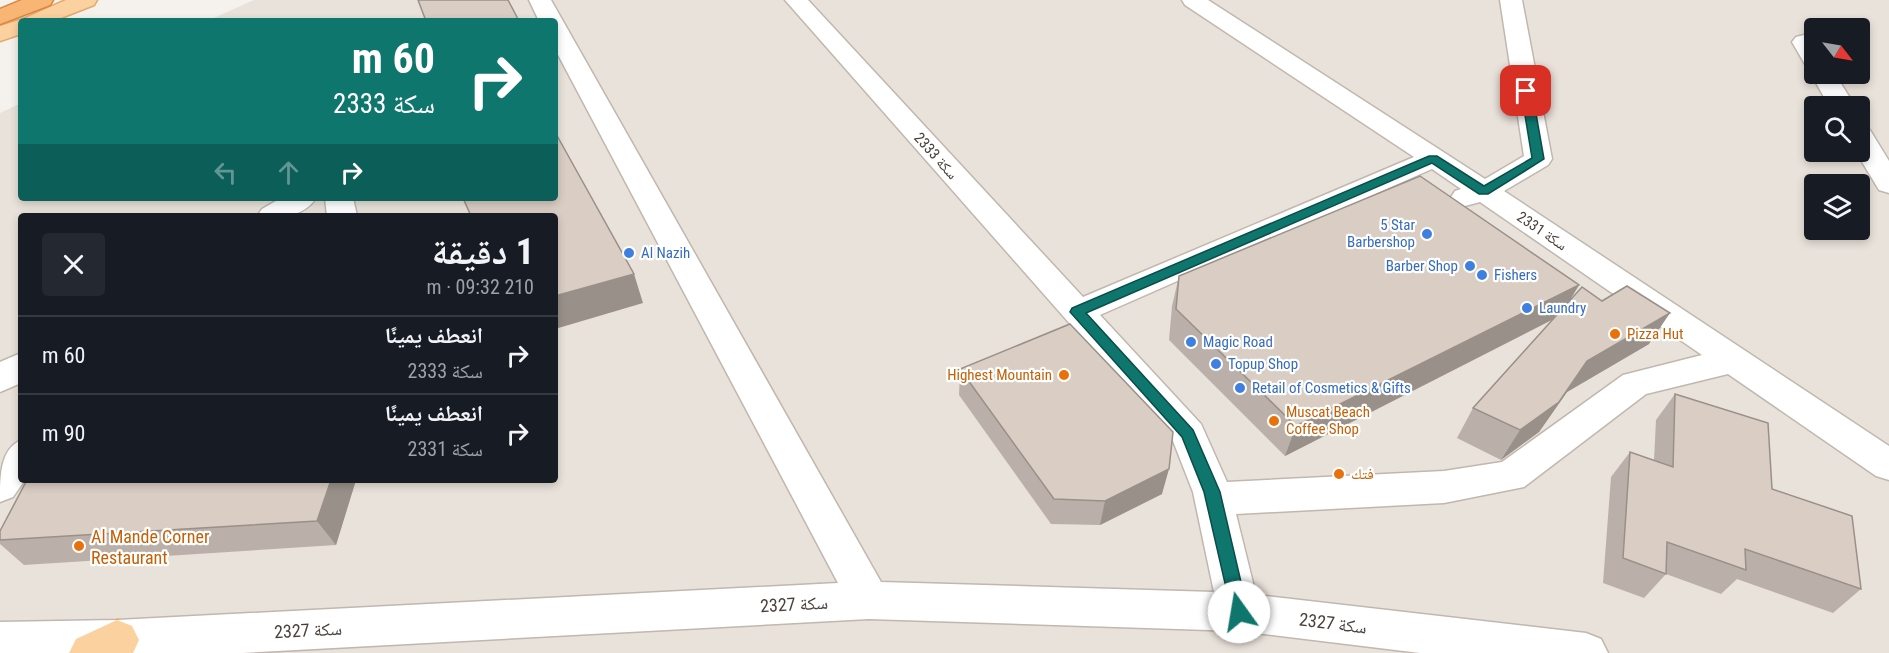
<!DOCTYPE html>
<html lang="ar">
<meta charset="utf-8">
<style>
:root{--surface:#171b24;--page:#242831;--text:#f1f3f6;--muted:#9ea1a6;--line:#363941}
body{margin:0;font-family:"Roboto Condensed","Noto Naskh Arabic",sans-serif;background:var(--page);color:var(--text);direction:rtl;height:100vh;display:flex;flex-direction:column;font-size:22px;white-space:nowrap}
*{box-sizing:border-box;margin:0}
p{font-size:20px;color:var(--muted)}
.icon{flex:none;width:33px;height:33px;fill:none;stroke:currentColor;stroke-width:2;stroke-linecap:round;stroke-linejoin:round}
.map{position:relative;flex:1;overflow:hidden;direction:ltr}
.panel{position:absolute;left:18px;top:213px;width:540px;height:270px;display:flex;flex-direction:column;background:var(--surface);border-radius:6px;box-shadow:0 3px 9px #0003;direction:rtl}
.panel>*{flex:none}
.hud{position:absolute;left:18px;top:18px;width:540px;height:183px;border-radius:6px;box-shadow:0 3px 9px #0003;direction:rtl;background:#0f766e;color:#fff;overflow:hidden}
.needle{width:39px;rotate:121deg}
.fabs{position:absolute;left:1804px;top:18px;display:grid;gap:12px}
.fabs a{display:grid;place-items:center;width:66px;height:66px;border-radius:6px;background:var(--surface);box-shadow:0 3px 9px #0003;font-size:30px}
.pin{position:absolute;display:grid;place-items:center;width:51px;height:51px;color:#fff;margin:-26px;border-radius:12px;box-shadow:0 3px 9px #0006}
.me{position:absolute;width:66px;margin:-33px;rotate:347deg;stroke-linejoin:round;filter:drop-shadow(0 0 4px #0008)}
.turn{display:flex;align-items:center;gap:21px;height:126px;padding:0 24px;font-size:27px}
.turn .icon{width:78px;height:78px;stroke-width:2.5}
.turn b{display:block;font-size:42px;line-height:51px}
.lanes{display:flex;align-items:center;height:57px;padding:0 24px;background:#0003;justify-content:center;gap:30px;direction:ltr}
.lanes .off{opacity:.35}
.round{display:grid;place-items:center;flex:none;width:63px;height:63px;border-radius:6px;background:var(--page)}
.headline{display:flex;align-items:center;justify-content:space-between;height:102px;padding:0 24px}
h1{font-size:36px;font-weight:800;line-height:45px}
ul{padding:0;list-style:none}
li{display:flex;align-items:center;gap:18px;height:78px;padding:0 24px;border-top:2px solid var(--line)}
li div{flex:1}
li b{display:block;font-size:22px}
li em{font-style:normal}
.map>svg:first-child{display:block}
.residential{fill:#e9e2da;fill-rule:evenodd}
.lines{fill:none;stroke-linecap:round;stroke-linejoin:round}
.minor-casing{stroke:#c1b7ae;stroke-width:3}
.major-casing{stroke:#e1aa6e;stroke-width:3}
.highway-casing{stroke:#d98742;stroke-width:3}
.minor{fill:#fff;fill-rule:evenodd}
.major{fill:#fbd19f;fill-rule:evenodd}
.highway{fill:#f9b573;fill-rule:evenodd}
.wall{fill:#bbb0a9}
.shaded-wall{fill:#999089}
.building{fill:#dacdc4;stroke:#999089;stroke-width:1.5}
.route{fill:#0f766e;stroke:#0a4d48;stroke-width:1.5}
.shop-dot{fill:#3f7fe0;stroke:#fff;stroke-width:2}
.food-dot{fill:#e8710a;stroke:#fff;stroke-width:2}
.labels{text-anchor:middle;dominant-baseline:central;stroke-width:4.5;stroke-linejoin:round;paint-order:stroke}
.street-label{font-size:15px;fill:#4a4039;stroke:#fff}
.shop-label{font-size:15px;fill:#366cbe;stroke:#fff;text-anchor:start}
.food-label{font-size:15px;fill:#c56008;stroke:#fff;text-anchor:start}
.near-food-label{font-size:18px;fill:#c56008;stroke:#fff;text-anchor:start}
.near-street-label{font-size:18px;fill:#4a4039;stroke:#fff}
</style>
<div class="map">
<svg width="1889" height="653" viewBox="0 0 1889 653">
<rect width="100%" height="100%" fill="#f5f1ec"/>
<!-- residential -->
<path class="residential" d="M 254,0 L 1889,0 L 1889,653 L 0,653 L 0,113 L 21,103 L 21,198 L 555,198 L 555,21 L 207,21 ZM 1815,28 L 1860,28 L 1860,74 L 1815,74 ZM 1815,106 L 1860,106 L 1860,152 L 1815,152 ZM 1815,184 L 1860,184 L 1860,230 L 1815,230 ZM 21,216 L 555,216 L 555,480 L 21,480 Z"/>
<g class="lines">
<defs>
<g id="minor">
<path d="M 529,0 L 551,0 L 881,582 L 1214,592 L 1193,492 L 1173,441 L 785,0 L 808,0 L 1083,297 L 1414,157 L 1185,5 L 1182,0 L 1208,0 L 1485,179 L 1524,156 L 1500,0 L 1522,0 L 1552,159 L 1548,165 L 1504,191 L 1889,446 L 1889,480 L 1876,476 L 1728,374 L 1646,394 L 1524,487 L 1444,503 L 1236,514 L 1256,595 L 1586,633 L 1601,639 L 1608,653 L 1420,653 L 1239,631 L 869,619 L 242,653 L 0,653 L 0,622 L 117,620 L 838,583 L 555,49 L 555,21 L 539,21 ZM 1432,169 L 1461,189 L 1455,191 L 1451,197 L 1455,203 L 1465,206 L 1480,202 L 1702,355 L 1623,375 L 1502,462 L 1444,471 L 1227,482 L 1201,424 L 1100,315 Z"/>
<polygon points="1804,35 1815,41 1815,68 1806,66 1792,42 1796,37"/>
<polygon points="1814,69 1815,74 1835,74 1855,106 1829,106 1811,74"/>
<polygon points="1860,128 1870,130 1889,161 1889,193 1879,190 1856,152 1860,152"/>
<path d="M 281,198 L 316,198 C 302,219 280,216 257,216 L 262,209 Z"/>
<polygon points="325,198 353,198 357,216 327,216"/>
<polygon points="21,353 21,383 0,392 0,362"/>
<path d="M 21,440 L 21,480 L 25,480 L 13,497 L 0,502 C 0,475 0,450 21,440 Z"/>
</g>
<g id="major">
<polygon points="66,0 97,0 94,5 53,21 21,21 21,34 0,41 0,26 23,19"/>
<polygon points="117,620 132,626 139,640 133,653 69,653 76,639"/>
</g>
<polygon id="highway" points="22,0 53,0 50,5 0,24 0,9"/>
</defs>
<!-- minor casing -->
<use href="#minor" class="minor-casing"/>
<!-- major casing -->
<use href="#major" class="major-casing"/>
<!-- highway casing -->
<use href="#highway" class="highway-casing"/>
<!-- minor -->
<use href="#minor" class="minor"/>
<!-- major -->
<use href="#major" class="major"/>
<!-- highway -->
<use href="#highway" class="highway"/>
</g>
<!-- wall -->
<g class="wall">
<polygon points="1179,276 1579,285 1567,304 1649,344 1567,392 1539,432 1501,460 1457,438 1473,408 1554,319 1285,456 1169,340 1172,306"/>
<polygon points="960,369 1162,494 1100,525 1051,524 959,395"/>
<polygon points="1675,394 1772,489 1861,589 1833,613 1737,579 1721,594 1666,574 1644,598 1603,583 1611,477 1630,452 1654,460 1656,420"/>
<polygon points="27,480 356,480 336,545 24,565 0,544 0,531"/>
</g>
<!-- shaded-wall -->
<g class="shaded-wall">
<polygon points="634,274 643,303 555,329 555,296"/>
<polygon points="1579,285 1561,315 1285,456 1296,426"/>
<polygon points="1670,313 1649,344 1567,392 1539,432 1501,460 1520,430 1587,361"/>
<polygon points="1169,469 1162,494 1100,525 1105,501"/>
<polygon points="331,480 356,480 336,545 317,521"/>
</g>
<!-- building -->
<g class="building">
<polygon points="418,0 508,0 519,21 426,21"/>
<polygon points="555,132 634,274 555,296 555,216 471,216 463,198 555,198"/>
<polygon points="1420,176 1579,285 1296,426 1176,309 1179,276"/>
<polygon points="1627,286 1670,313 1587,361 1559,402 1520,430 1473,408 1582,287 1602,301"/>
<polygon points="1070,324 1173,432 1169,469 1105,501 1054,499 960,369"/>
<polygon points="1675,394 1768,423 1772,489 1852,516 1861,589 1745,549 1746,570 1667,542 1666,574 1623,558 1630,452 1673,467"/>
<polygon points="27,480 331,480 317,521 0,540 0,531"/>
</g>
<!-- route -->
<polygon class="route" points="1526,88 1532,91 1544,159 1488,194 1479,194 1432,163 1086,313 1193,430 1220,492 1248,612 1245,618 1239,620 1233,618 1204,492 1182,437 1070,312 1072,308 1429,156 1437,156 1484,186 1532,158 1521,91"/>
<!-- markers -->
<g class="shop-dot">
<circle cx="1427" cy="234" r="6"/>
<circle cx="629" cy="253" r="6"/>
<circle cx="1470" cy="266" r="6"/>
<circle cx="1482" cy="275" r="6"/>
<circle cx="1527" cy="308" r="6"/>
<circle cx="1191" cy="342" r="6"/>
<circle cx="1216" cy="364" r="6"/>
<circle cx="1240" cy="388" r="6"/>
</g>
<g class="food-dot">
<circle cx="1615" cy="334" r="6"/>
<circle cx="1064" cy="375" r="6"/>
<circle cx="1274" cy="421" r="6"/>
<circle cx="1339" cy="474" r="6"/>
<circle cx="79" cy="546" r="6"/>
</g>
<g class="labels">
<!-- street labels -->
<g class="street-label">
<text transform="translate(936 156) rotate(48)">سكة 2333</text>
<text transform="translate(1542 231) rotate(34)">سكة 2331</text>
</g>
<!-- shop labels -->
<g class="shop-label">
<text x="1415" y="225" text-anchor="end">5 Star<tspan x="1415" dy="17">Barbershop</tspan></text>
<text x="641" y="253">Al Nazih</text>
<text x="1458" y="266" text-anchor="end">Barber Shop</text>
<text x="1494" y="275">Fishers</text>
<text x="1539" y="308">Laundry</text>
<text x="1203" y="342">Magic Road</text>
<text x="1228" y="364">Topup Shop</text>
<text x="1252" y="388">Retail of Cosmetics &amp; Gifts</text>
</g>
<!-- food labels -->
<g class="food-label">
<text x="1627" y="334">Pizza Hut</text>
<text x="1052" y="375" text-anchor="end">Highest Mountain</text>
<text x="1286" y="412">Muscat Beach<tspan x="1286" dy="17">Coffee Shop</tspan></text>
<text x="1351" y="474">فتك</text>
</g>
<!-- near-food labels -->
<g class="near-food-label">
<text x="91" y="536">Al Mande Corner<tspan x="91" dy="21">Restaurant</tspan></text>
</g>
<!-- near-street labels -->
<g class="near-street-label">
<text transform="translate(794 604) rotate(-3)">سكة 2327</text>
<text transform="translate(1333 623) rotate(7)">سكة 2327</text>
<text transform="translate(308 630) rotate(-3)">سكة 2327</text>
</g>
</g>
</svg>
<div class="fabs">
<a><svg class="needle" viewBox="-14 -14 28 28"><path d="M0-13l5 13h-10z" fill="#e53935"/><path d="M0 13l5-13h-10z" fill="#9ea1a6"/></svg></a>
<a><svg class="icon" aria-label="search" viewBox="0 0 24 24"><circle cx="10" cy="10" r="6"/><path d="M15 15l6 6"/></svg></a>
<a><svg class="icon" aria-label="layers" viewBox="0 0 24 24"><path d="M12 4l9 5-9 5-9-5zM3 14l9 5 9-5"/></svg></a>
</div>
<div class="pin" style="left:1526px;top:91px;background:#d93025"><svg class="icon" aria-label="arrive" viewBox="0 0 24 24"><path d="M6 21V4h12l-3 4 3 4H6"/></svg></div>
<svg class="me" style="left:1239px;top:612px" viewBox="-20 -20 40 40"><circle r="19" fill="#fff"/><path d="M0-13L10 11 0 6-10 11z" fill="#0f766e"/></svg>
<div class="hud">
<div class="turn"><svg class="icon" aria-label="right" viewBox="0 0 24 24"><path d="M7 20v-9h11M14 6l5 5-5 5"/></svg><div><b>60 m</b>سكة 2333</div></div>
<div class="lanes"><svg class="icon off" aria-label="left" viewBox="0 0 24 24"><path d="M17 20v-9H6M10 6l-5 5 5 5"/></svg><svg class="icon off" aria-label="ahead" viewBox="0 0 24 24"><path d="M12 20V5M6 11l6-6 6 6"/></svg><svg class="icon" aria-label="right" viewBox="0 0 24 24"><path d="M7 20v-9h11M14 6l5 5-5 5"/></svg></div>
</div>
<section class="panel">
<div class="headline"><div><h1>1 دقيقة</h1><p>210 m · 09:32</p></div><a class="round"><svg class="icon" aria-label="close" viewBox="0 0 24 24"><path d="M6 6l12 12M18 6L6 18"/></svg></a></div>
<ul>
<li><svg class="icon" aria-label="right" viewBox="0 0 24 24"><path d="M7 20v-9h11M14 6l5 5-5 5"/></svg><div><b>انعطف يمينًا</b><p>سكة 2333</p></div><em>60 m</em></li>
<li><svg class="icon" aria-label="right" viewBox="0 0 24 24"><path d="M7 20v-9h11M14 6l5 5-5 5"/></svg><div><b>انعطف يمينًا</b><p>سكة 2331</p></div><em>90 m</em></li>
</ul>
</section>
</div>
